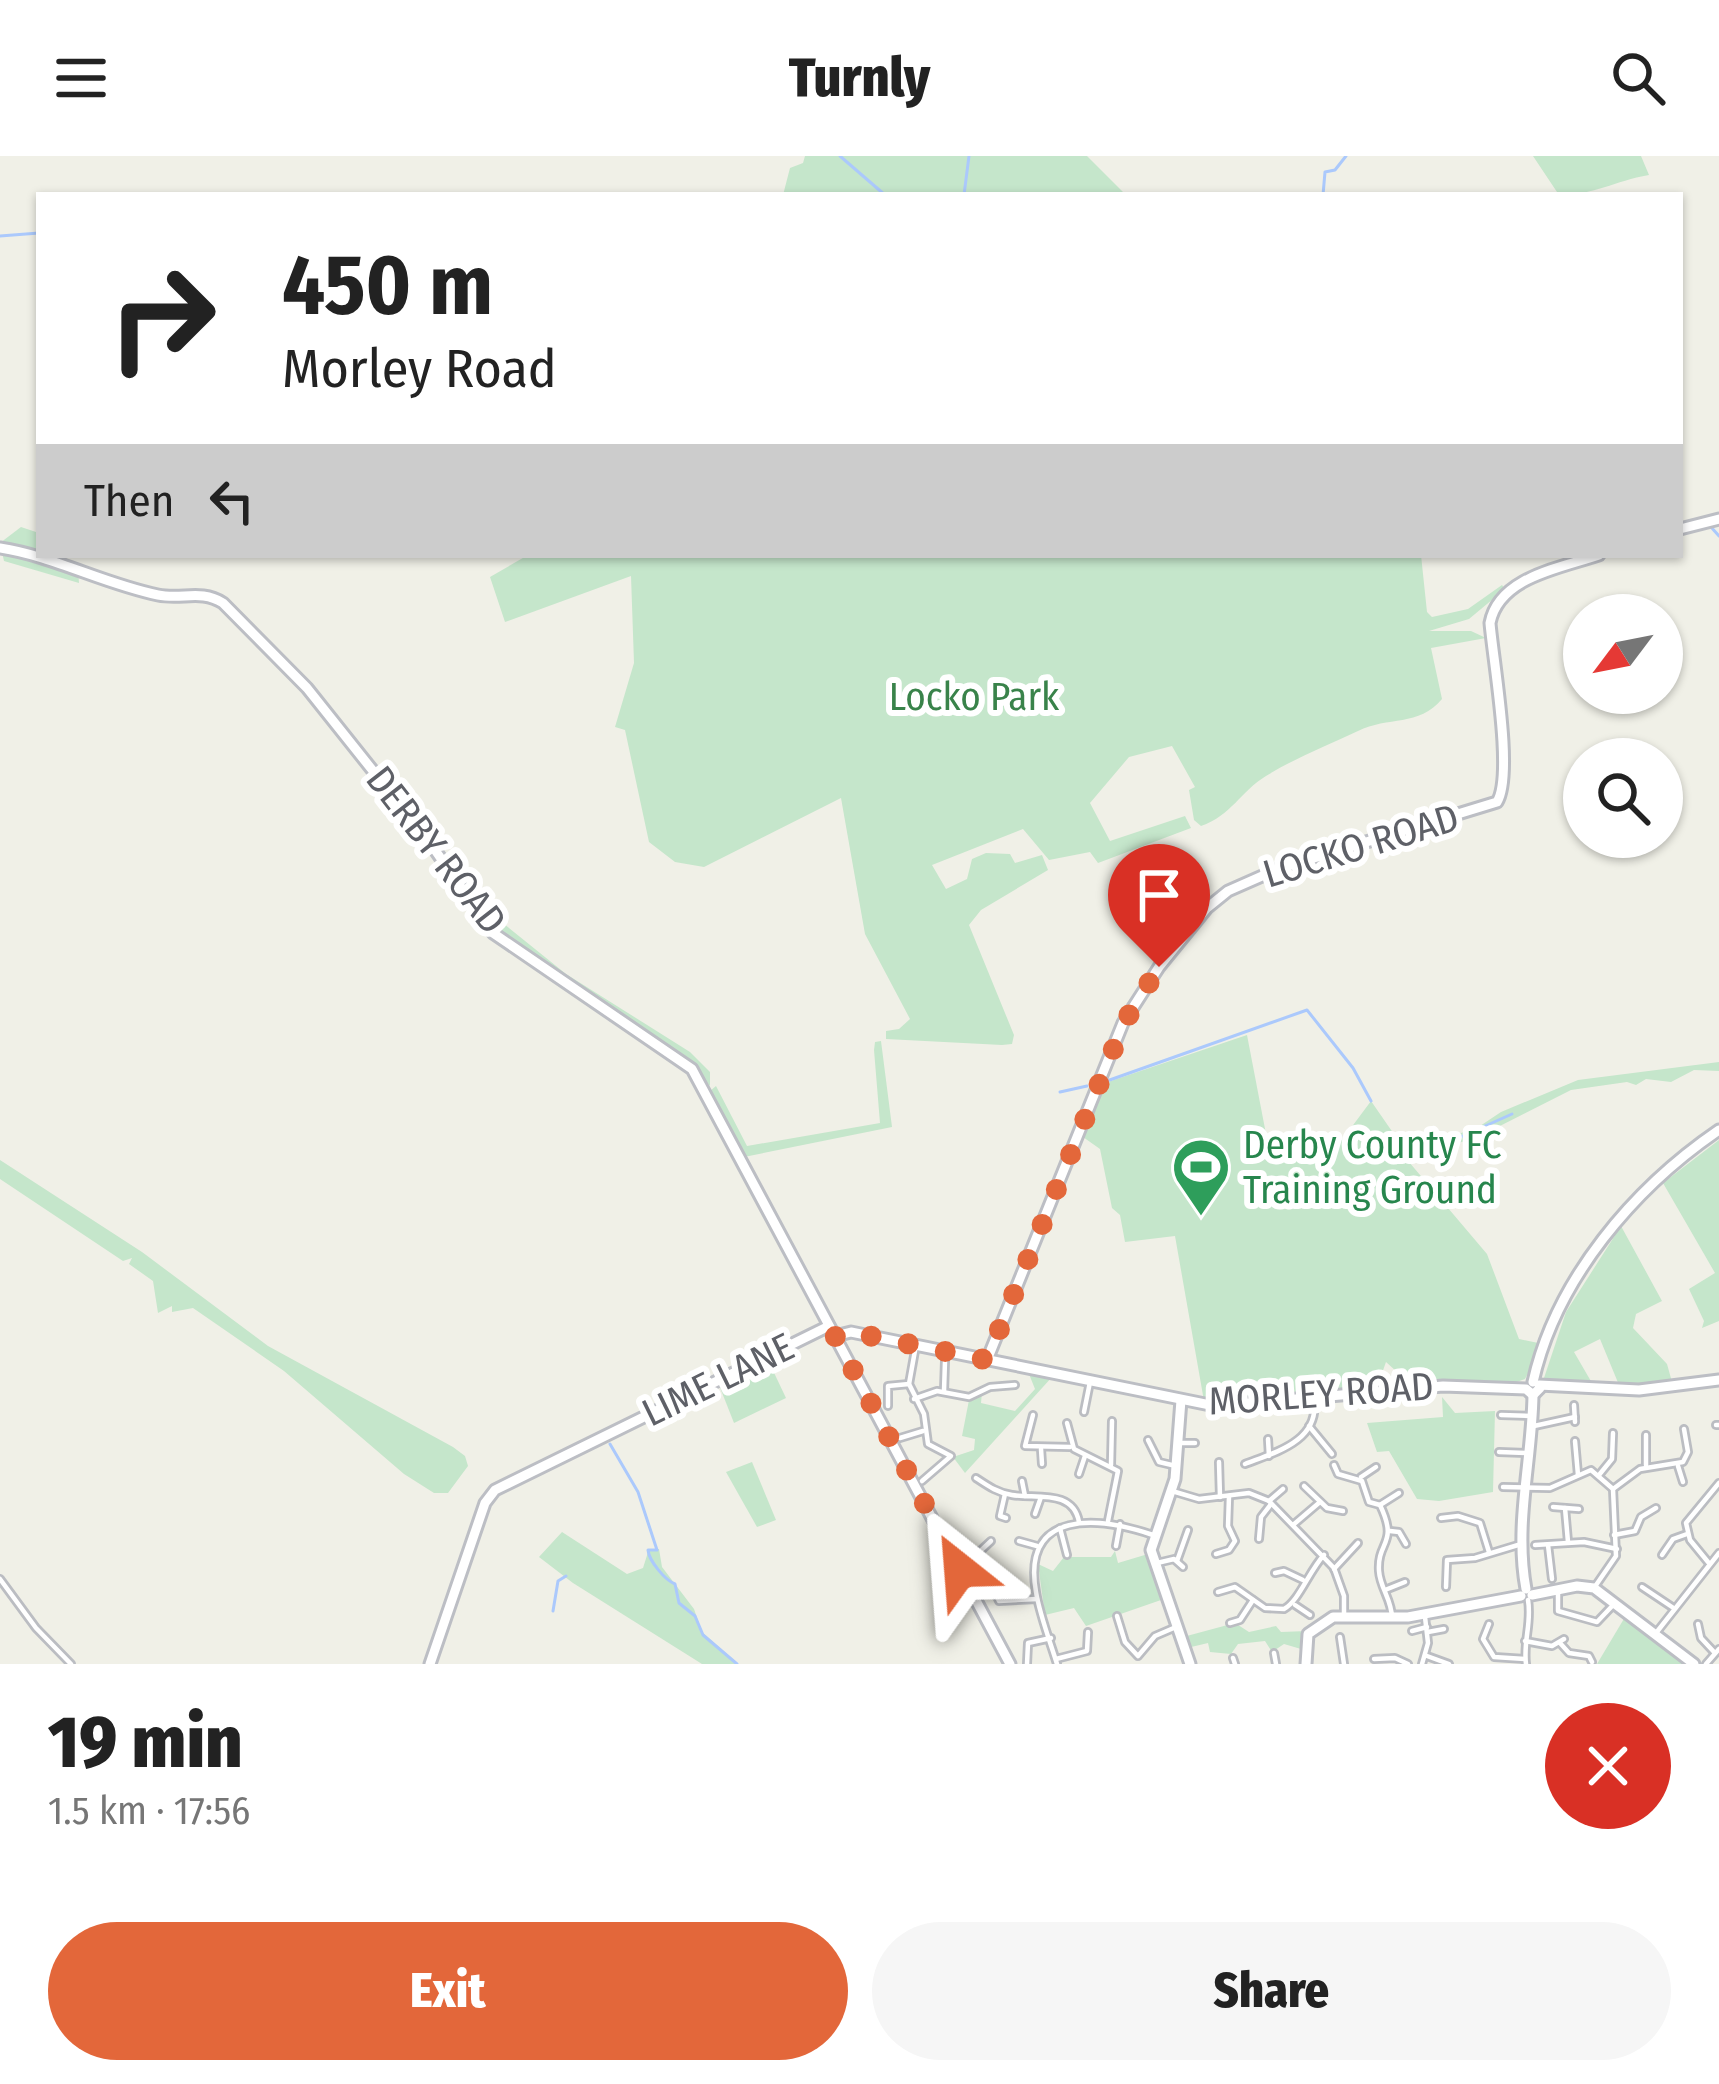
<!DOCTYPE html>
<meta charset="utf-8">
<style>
:root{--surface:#fff;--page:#f6f6f6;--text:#222;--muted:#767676;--accent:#e3673a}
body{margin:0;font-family:"Fira Sans Condensed",sans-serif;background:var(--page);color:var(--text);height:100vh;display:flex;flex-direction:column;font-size:45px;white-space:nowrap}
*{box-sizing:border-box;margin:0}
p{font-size:39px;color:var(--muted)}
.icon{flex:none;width:66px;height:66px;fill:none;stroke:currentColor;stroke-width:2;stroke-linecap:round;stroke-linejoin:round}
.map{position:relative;height:1508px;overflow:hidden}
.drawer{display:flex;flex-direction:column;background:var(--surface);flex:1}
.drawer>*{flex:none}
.top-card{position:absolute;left:36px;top:36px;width:1647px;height:366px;border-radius:0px;box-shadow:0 3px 9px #0004;background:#fff;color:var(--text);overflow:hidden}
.needle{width:78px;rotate:238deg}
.controls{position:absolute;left:1563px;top:438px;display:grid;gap:24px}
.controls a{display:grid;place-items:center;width:120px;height:120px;border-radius:50%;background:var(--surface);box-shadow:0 3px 9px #0004;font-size:60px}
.pin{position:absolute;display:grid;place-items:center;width:102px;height:102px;color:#fff;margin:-123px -51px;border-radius:50% 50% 50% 0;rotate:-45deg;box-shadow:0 0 12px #0007}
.pin .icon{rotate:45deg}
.me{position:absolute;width:132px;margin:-66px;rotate:332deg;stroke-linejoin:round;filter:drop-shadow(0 0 9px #0008)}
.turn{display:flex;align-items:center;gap:42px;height:252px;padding:0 48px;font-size:54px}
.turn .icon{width:156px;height:156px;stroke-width:2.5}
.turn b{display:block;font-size:84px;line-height:102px}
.then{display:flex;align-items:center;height:114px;padding:0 48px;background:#0003;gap:24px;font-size:45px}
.round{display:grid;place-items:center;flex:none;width:126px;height:126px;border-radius:63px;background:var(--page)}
.overview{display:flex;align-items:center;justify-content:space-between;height:204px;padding:0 48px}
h1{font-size:72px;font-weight:800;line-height:90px}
.action{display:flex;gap:24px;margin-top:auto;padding:24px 48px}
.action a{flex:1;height:138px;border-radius:72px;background:var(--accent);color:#fff;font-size:48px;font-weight:800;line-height:138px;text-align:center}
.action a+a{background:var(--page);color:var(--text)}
header{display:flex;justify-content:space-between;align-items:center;height:156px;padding:0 48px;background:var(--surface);font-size:54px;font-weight:800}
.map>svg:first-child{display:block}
.green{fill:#c5e6cb}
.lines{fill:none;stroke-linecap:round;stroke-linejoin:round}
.stream{stroke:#abc9fc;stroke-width:3}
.street-casing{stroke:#bbbdc2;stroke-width:10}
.secondary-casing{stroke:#bcbec4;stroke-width:15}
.street{stroke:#fff;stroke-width:4.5}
.secondary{stroke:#fff;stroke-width:9}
.route{stroke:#e3673a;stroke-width:21;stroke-dasharray:0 37.8}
.labels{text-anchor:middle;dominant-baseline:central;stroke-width:12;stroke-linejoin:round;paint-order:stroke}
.park-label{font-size:39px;fill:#39834a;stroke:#fff}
.street-label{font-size:39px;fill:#5e6067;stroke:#fff}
.leisure-label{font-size:39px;fill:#27864d;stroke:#fff;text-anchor:start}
</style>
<header><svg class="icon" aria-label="menu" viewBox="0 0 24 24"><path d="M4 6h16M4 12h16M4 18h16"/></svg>Turnly<svg class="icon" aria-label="search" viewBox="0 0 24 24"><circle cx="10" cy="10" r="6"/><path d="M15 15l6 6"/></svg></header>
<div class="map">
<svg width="1719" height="1508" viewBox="0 0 1719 1508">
<rect width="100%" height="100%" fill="#f0f0e7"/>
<!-- green -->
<g class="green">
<polygon points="805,0 1087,0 1126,39 783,39 790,12 803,7"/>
<path d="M 1533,0 L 1641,0 L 1649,19 C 1614,25 1595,39 1559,39 Z"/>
<polygon points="21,371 39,377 39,399 62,399 78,413 79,427 4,405 0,387"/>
<path d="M 528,399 L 1421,399 L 1427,456 L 1432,461 L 1468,453 L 1502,429 L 1505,433 L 1469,463 L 1429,475 L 1471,475 L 1486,482 L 1431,492 L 1442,543 C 1419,571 1388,560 1358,575 C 1328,589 1295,602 1266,620 C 1241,635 1231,660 1201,670 L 1194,664 L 1189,634 L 1195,631 L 1172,590 L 1129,601 L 1090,647 L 1110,685 L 1185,660 L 1191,672 L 1098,707 L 1090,696 L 1049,704 L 1023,673 L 932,709 L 946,733 L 967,723 L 972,703 L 986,697 L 1010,698 L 1015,707 L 1042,699 L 1048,714 L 981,754 L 969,769 L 1014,879 L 1012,888 L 1002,889 L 886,883 L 886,875 L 899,873 L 910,863 L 865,778 L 841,642 L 704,711 L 675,706 L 649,686 L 625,574 L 615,571 L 634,507 L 631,420 L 505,466 L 490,421 Z"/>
<path d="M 483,751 L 566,818 L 690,896 L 710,916 L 710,930 L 694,911 C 631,869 523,811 478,753 Z"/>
<polygon points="1247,879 1266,978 1342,984 1371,945 1407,997 1480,970 1501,956 1578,924 1719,906 1719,915 1694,914 1671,926 1646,923 1636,929 1627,926 1571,934 1488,976 1409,1006 1487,1098 1519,1183 1543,1188 1525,1223 1511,1228 1450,1225 1397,1231 1388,1221 1397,1216 1386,1206 1376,1234 1225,1249 1204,1245 1175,1080 1125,1086 1120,1059 1112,1052 1100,993 1083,981 1105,927"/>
<polygon points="881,885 892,971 744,1001 710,935 716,930 747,990 880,967 874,894 875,886"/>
<polygon points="1719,984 1719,1165 1702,1172 1704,1165 1689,1133 1715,1117 1663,1027"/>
<polygon points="0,1004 142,1096 268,1190 453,1291 465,1300 468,1310 448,1337 434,1337 404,1318 284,1215 193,1152 172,1156 172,1150 158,1157 153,1125 129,1108 132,1102 123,1105 0,1023"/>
<polygon points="1621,1070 1662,1145 1636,1158 1633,1172 1667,1208 1672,1226 1619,1229 1600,1183 1574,1196 1592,1227 1553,1227 1544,1222 1566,1156"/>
<polygon points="768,1204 786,1242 734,1267 719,1229"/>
<polygon points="1029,1218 1052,1221 965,1317 953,1301 974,1294 975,1283 962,1280 969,1244 982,1236 981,1247 1015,1255 1035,1233"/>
<polygon points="1442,1241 1455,1257 1495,1255 1493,1336 1439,1345 1417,1343 1389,1295 1377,1296 1367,1267 1443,1261"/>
<polygon points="752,1306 776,1364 757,1371 726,1316"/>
<polygon points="562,1376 627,1418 643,1412 649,1393 659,1393 662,1411 694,1453 702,1476 738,1508 702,1508 573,1427 539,1401"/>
<polygon points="1115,1395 1118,1407 1148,1398 1161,1444 1086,1470 1074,1452 1045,1459 1038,1408 1053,1415 1064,1401 1111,1401"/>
<polygon points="1625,1461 1687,1508 1597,1508"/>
<polygon points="1235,1467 1249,1476 1276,1470 1281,1476 1307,1475 1301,1493 1284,1488 1272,1496 1265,1485 1238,1488 1231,1498 1210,1496 1208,1487 1187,1492 1183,1481"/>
</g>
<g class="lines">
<!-- stream -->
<g class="stream">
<polyline points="840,0 885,39"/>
<polyline points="964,39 969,0"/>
<polyline points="1323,39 1325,16 1335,14 1346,0"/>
<polyline points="0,80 39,77"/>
<polyline points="1711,371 1719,380"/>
<polyline points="1104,926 1307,854 1353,912 1371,945"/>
<polyline points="1060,936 1087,930"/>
<polyline points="1456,983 1512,958"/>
<path d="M 610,1288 L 638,1336 L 657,1394 L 648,1394 C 649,1405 665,1424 675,1428 L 679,1447 L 695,1460 L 703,1479 L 737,1508"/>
<polyline points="553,1455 558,1425 566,1420"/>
</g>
<defs>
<g id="street">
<polyline points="916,1189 909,1228 924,1258 928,1288 951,1300 922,1325"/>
<polyline points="944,1235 945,1205"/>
<polyline points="914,1243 937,1235 969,1241 990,1231 1015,1229"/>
<polyline points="1574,1249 1575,1266"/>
<polyline points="888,1250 888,1230 909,1228"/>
<polyline points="1084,1256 1090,1226"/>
<polyline points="1033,1259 1025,1290 1070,1291"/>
<polyline points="1501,1259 1531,1260"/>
<polyline points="1067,1267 1074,1293 1118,1315 1108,1365"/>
<polyline points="1716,1269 1719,1269"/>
<polyline points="1309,1270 1332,1298"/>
<polyline points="1534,1270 1575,1261"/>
<polyline points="1646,1279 1646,1309"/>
<polyline points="900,1282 923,1275"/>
<polyline points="1268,1283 1269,1300"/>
<polyline points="1148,1284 1159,1306 1176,1310"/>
<polyline points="1575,1285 1578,1319"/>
<polyline points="1180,1287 1195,1287"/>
<polyline points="1041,1293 1042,1308"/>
<polyline points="1499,1296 1529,1297"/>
<polyline points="1219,1306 1220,1341"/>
<path d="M 1245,1308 C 1276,1296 1320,1285 1314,1243"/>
<polyline points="1111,1309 1112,1265"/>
<path d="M 1334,1309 L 1338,1318 L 1362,1325 L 1369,1346 L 1380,1349 C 1399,1389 1377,1384 1379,1415 C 1380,1432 1392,1444 1392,1462"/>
<polyline points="1678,1310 1683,1326"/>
<polyline points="1079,1318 1085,1300"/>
<polyline points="1599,1319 1612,1303 1613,1277"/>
<polyline points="1361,1321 1376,1311"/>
<path d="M 976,1322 C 988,1330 998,1337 1012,1339 C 1036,1343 1073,1333 1079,1366"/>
<polyline points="1022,1325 1025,1340"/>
<polyline points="1304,1330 1327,1352 1343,1355"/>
<polyline points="1503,1331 1550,1332 1591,1314 1613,1333"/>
<polyline points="1172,1335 1199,1343 1249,1337 1269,1345 1334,1412 1344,1440 1344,1461"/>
<polyline points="1005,1338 1000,1360 1006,1362"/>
<polyline points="1269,1345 1283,1333"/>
<polyline points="1380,1349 1399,1337"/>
<polyline points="1553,1351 1579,1353"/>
<polyline points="1565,1352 1568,1386"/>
<polyline points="1035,1358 1041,1341"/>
<polyline points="1441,1362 1458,1360 1480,1367 1489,1396"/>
<polyline points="1293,1369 1320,1346"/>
<polyline points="1060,1372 1067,1399"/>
<polyline points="1390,1375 1399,1376 1406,1388"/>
<polyline points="1614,1379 1635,1375 1641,1361 1656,1352"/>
<polyline points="1259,1383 1261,1361 1271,1348"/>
<polyline points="1019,1385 1037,1390"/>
<polyline points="1535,1389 1584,1386 1617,1393"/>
<polyline points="1548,1389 1552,1423"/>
<polyline points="1116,1390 1120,1368"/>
<polyline points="1216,1398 1229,1394 1235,1385 1228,1370 1229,1340"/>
<polyline points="1662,1399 1673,1383 1687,1378"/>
<polyline points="1177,1405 1188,1374"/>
<polyline points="1708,1406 1690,1384 1686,1367 1719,1327"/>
<polyline points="1157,1407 1174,1403 1183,1411"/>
<polyline points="961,1413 991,1385"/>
<polyline points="1334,1413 1358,1387"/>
<polyline points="1275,1417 1284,1415 1303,1424"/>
<polyline points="0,1423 36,1472 71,1508"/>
<polyline points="1004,1425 995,1436 999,1445 1037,1443"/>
<polyline points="1446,1431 1447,1404 1475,1402 1518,1389"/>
<polyline points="1642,1431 1672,1451"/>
<polyline points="1594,1432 1616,1400 1613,1333 1640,1313 1683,1306 1688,1296 1684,1273"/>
<polyline points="1558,1433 1558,1455 1597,1466 1615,1447"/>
<polyline points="1385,1434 1405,1426"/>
<path d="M 1218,1436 L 1235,1431 L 1265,1452 L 1284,1453 C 1299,1445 1309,1415 1324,1399"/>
<polyline points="1295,1449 1310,1459"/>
<polyline points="1117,1460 1125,1486 1138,1500 1155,1480 1176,1471"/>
<polyline points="1230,1467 1240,1464 1253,1444"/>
<polyline points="1489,1468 1483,1483 1494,1501 1525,1503"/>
<polyline points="1698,1468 1701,1482 1714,1496"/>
<polyline points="1412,1475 1427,1471"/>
<polyline points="1428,1476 1444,1473"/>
<polyline points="1656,1477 1719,1397"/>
<polyline points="1340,1481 1344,1508"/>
<polyline points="1525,1485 1552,1490 1564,1483"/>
<polyline points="1560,1487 1569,1497 1589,1500 1592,1506"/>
<polyline points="1274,1497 1276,1508"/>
<polyline points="1427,1500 1449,1508"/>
<polyline points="1233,1502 1235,1508"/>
<polyline points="1056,1503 1087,1495 1088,1476"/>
<polyline points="1374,1503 1395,1502 1408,1508"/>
<polyline points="1027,1508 1028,1487 1051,1482"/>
<path d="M 1057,1508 C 1050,1485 1040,1460 1036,1436 C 1021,1352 1100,1361 1153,1379"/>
<polyline points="1422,1508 1428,1487 1425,1461"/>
<path d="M 1526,1508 C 1523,1485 1532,1467 1528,1444"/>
<polyline points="1706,1508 1719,1493"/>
</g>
<g id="secondary">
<polyline points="1680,373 1719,363"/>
<path d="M 0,392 C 53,400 104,428 158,439 C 182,444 201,433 223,447 L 307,532 L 428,684 L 493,777 L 692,913 L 1010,1508"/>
<polyline points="835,1180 851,1176 1215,1250 1443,1230 1526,1233 1533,1239 1540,1232"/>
<path d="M 987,1204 L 1123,867 L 1159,811 L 1207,752 L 1228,735 L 1278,713 L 1497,646 C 1514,619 1493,504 1490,467 C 1499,421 1560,412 1599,399"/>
<path d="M 1533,1226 C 1556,1123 1634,1032 1719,974"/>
<polyline points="1539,1229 1639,1234 1719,1224"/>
<polyline points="1181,1244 1175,1323 1151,1394 1190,1508"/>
<path d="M 1526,1433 C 1514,1368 1532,1305 1533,1239"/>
<polyline points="1532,1439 1577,1430 1594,1432 1694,1508"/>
<polyline points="430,1508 485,1347 495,1334 829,1170"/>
<polyline points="1306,1508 1308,1478 1333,1461 1408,1461 1521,1440"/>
</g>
</defs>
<!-- street casing -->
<use href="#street" class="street-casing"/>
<!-- secondary casing -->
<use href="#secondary" class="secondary-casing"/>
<!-- street -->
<use href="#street" class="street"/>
<!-- secondary -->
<use href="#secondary" class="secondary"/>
</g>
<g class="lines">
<!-- route -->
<polyline class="route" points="960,1414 835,1180 851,1176 987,1204 1124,867 1159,811"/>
</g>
<!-- icons -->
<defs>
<symbol id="stadium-pin" viewBox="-11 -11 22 30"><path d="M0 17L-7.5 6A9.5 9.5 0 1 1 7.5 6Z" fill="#2e9e5b" stroke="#fff"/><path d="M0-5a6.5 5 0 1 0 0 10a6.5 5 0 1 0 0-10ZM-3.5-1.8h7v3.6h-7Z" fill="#fff"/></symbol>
</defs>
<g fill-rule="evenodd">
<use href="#stadium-pin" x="1168" y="978" width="66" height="90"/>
</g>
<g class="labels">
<!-- park labels -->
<g class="park-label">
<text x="974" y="541">Locko Park</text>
</g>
<!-- street labels -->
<g class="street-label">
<text transform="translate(1361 690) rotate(-17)">LOCKO ROAD</text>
<text transform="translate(436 694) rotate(52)">DERBY ROAD</text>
<text transform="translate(718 1224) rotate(-26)">LIME LANE</text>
<text transform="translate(1321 1238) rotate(-4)">MORLEY ROAD</text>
</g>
<!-- leisure labels -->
<g class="leisure-label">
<text x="1243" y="989">Derby County FC<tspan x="1243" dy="45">Training Ground</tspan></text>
</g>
</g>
</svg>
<div class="controls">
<a><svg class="needle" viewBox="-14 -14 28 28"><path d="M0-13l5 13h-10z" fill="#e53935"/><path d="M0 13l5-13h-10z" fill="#767676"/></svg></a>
<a><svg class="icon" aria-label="search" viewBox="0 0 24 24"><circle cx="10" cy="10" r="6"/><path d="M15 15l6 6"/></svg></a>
</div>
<div class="pin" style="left:1159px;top:811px;background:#d93025"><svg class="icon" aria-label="arrive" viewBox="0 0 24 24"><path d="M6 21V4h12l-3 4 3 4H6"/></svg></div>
<svg class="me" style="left:960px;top:1414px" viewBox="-20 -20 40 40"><path d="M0-17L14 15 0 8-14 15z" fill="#e3673a" stroke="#fff" stroke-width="4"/></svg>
<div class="top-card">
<div class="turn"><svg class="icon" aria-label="right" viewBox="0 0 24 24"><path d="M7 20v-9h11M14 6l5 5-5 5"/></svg><div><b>450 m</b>Morley Road</div></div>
<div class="then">Then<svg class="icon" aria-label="left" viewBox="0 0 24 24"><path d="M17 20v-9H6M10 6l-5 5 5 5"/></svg></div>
</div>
</div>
<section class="drawer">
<div class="overview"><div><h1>19 min</h1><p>1.5 km · 17:56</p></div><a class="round" style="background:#d93025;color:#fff"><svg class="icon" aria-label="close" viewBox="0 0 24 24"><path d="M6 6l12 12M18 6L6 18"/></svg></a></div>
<div class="action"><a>Exit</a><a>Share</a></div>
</section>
